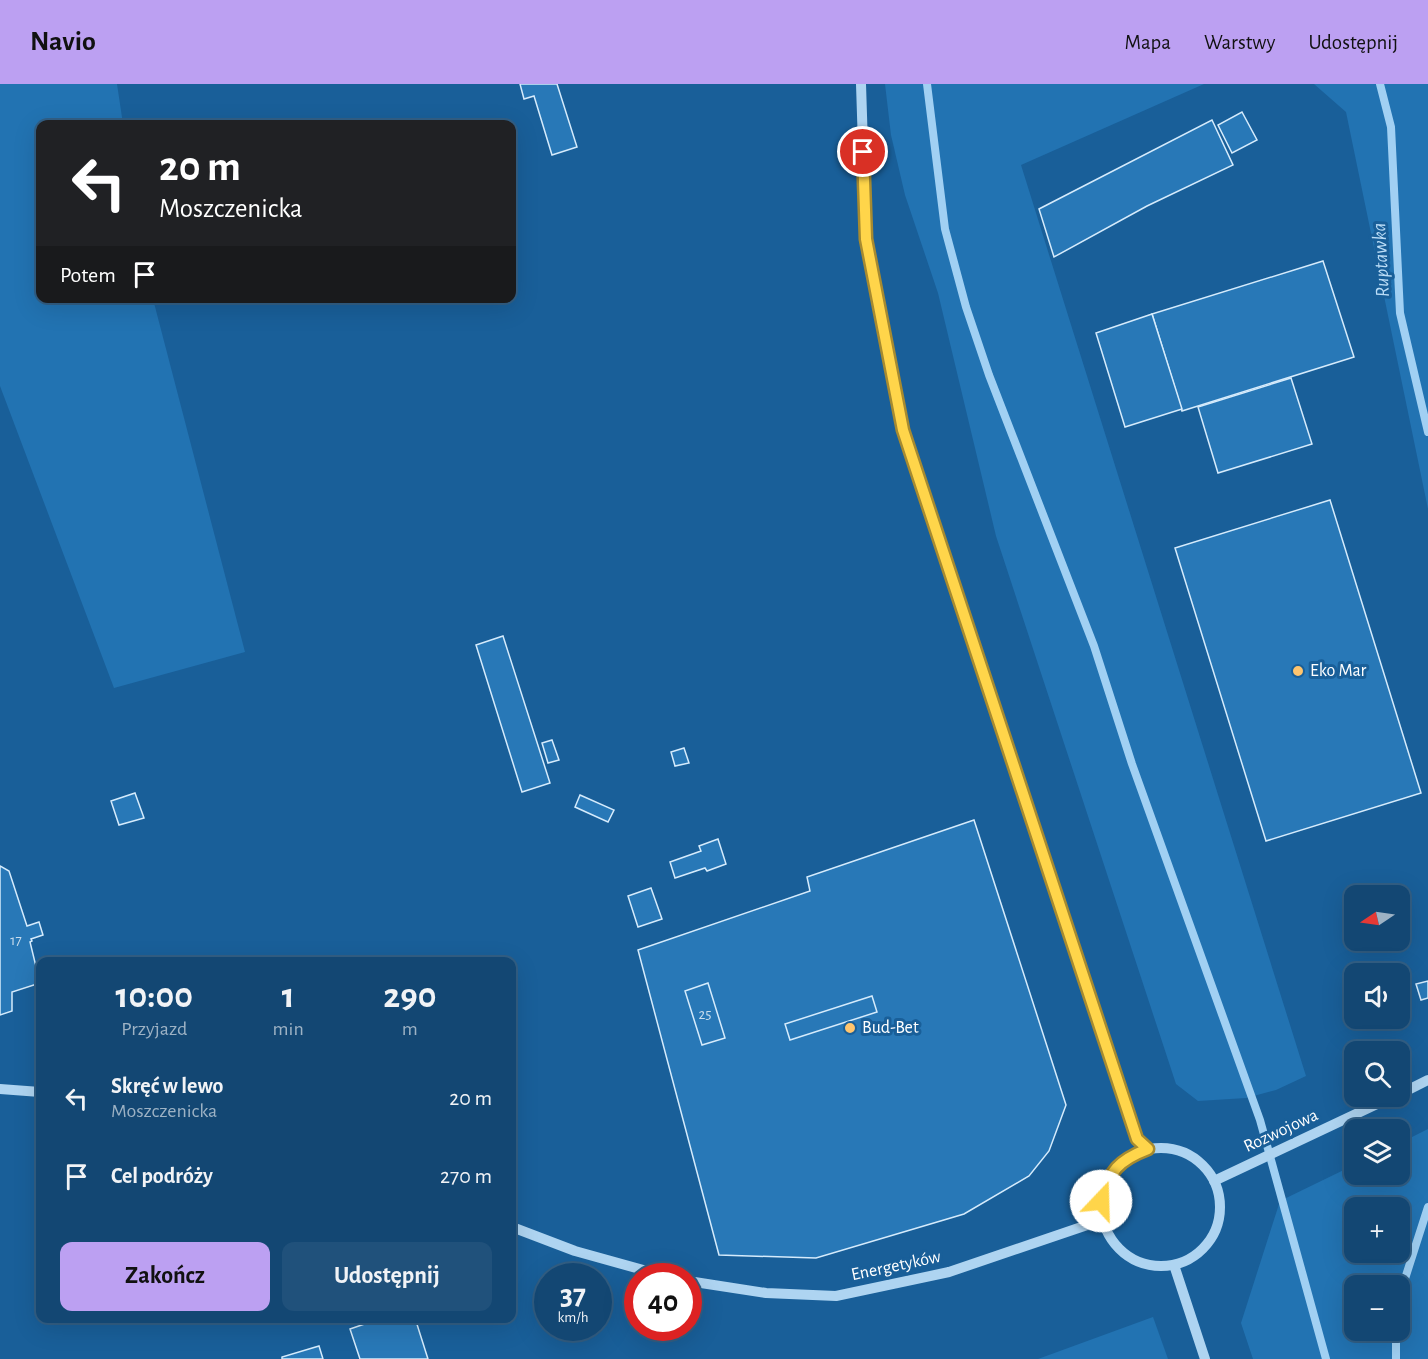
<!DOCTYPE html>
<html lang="pl">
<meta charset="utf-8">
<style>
:root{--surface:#134773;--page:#20517b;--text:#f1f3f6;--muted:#9db2c4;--line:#325f85;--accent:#bca0f2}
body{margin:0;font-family:"Alegreya Sans",sans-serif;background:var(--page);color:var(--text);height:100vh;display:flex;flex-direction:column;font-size:22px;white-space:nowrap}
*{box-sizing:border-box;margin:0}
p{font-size:20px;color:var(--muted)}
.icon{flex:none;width:33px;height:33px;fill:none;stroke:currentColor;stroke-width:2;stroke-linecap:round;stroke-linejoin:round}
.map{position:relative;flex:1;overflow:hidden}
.sheet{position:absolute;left:36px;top:873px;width:480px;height:366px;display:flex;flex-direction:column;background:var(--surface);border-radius:12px;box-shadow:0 6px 24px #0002,0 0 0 2px var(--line)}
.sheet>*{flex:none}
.guide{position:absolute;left:36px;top:36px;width:480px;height:183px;border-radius:12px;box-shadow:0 6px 24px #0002,0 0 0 2px var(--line);background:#202124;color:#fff;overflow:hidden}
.needle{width:39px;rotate:257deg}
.controls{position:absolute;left:1344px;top:801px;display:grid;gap:12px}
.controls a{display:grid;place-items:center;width:66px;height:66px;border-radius:12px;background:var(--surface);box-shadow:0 6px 24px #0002,0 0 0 2px var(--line);font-size:30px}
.speed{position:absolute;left:534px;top:1179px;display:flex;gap:12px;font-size:30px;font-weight:700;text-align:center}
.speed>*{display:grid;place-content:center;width:78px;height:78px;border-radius:50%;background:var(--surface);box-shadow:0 6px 24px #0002,0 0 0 2px var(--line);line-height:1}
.speed small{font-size:15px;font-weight:400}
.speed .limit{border:9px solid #d22;background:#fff;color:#111}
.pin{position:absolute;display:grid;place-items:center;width:51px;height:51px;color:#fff;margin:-26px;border:3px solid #fff;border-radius:50%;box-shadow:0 2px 6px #0007}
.me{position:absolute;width:66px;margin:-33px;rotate:21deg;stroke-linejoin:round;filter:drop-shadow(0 0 4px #0008)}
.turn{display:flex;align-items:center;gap:21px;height:126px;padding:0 24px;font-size:27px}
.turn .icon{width:78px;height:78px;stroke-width:2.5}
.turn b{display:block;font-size:42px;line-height:51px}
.then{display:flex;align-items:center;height:57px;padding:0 24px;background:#0003;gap:12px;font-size:22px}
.eta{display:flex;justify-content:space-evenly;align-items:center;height:102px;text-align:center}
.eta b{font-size:36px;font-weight:700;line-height:42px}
.primary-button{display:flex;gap:12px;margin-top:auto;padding:12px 24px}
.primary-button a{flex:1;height:69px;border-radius:12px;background:var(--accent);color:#111;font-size:24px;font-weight:700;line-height:69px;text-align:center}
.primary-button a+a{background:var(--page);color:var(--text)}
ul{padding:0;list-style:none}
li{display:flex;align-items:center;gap:18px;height:78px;padding:0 24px}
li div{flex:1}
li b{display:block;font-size:22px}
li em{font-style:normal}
header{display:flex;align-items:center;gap:36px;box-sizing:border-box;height:84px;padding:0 30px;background:var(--accent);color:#111}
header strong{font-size:28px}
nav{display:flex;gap:33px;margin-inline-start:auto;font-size:21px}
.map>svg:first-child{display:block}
.green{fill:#2273b2;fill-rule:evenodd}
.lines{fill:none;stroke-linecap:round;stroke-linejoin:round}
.stream{stroke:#a1d0f3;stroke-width:8}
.building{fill:#2878b7;stroke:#d5ebfc;stroke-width:1.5}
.minor{stroke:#aed4f1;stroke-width:10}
.route-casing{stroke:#a68a30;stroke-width:15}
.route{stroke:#ffd54a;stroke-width:10}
.poi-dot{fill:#ffc56e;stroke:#195f99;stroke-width:2}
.labels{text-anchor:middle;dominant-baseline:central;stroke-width:6;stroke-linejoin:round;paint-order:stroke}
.number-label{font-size:15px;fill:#c9dded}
.poi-label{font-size:18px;fill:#fff;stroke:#195f99;text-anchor:start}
.street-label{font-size:18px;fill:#fff;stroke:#195f99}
.water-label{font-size:20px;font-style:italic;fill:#bbddf7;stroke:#195f99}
</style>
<header>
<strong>Navio</strong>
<nav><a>Mapa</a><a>Warstwy</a><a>Udostępnij</a></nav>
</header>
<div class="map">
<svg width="1428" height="1275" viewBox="0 0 1428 1275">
<rect width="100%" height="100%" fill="#195f99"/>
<!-- green -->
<g class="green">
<polygon points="0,0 117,0 123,40 40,40 40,214 153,215 245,568 114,604 0,302"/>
<polygon points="885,0 1204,0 1021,81 1306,992 1276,1006 1246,1014 1198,1017 1176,1000 996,452 938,209 905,111 891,51"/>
<polygon points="1314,0 1428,0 1428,425 1346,28"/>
<path d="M 1428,1045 L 1428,1275 L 1253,1275 L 1241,1239 L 1280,1117 L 1354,1081 L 1354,1090 L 1400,1090 L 1400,1059 ZM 1354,1124 L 1400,1124 L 1400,1168 L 1354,1168 ZM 1354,1202 L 1400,1202 L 1400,1246 L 1354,1246 Z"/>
<polygon points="1153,1233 1168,1275 1038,1275"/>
</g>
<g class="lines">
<!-- stream -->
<g class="stream">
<polyline points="927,0 945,145 966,223 989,291 1094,562 1132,680 1260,1036 1326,1275"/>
<polyline points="1380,0 1391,43 1400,229 1428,348"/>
<polyline points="1400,1219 1402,1204 1428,1123"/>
<polyline points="1396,1246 1396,1275"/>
</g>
</g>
<!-- building -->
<g class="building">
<polygon points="520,0 557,0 577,63 552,71 534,12 524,15"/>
<polygon points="1242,28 1257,56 1232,69 1218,41"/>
<polygon points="1212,36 1233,81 1147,122 1054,173 1039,125"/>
<polygon points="1323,177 1354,273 1182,327 1152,230"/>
<polygon points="1152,230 1182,325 1125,343 1096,249"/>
<polygon points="1291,294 1312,360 1218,389 1198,323"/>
<polygon points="1330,416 1421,709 1266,757 1175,464"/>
<polygon points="503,552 550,699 522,708 476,561"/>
<polygon points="552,656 559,676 548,679 542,659"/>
<polygon points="684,664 689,679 675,682 671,668"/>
<polygon points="135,709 144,734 119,741 111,717"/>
<polygon points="580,711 614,726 608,738 575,723"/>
<polygon points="974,736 1066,1021 1049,1067 1029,1092 964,1130 816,1174 719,1171 638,866 810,807 807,793"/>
<polygon points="718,755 726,780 707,787 705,784 675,794 670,778 701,767 699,762"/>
<polygon points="0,782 9,787 27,842 39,838 43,851 31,855 32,857 30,858 40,899 12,908 12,927 0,931"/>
<polygon points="651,804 662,835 638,843 628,812"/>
<polygon points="1428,897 1428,914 1421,916 1416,900"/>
<polygon points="708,899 725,954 702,961 685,907"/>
<polygon points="872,912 877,928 790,956 785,940"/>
<polygon points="382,1234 415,1234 428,1275 360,1275 350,1245"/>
<polygon points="319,1262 323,1275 282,1275 282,1273"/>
</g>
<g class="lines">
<!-- minor -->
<g class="minor">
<polyline points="861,0 866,155 903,346 1137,1055 1148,1065"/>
<polyline points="0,1005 40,1008"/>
<polyline points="1400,1010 1428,996"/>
<circle cx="1161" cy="1123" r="59"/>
<polyline points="1214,1097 1394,1012"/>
<polyline points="512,1143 575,1167 665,1192"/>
<polyline points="1174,1181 1205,1275"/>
<polyline points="688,1197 766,1209 836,1212 949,1188 1102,1136"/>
</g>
</g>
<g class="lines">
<defs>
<path id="route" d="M 863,68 L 866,155 L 903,346 L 1137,1055 L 1148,1065 C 1119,1076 1109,1087 1101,1117"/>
</defs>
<!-- route casing -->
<use href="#route" class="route-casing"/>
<!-- route -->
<use href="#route" class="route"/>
</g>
<!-- markers -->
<g class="poi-dot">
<circle cx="1298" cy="587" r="6"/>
<circle cx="850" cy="944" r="6"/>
</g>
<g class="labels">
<!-- number labels -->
<g class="number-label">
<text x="16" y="856">17</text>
<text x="705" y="930">25</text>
</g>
<!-- poi labels -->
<g class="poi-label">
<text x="1310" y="587">Eko Mar</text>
<text x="862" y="944">Bud-Bet</text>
</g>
<!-- street labels -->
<g class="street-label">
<text transform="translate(1281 1047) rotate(-25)">Rozwojowa</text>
<text transform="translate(896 1182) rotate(-12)">Energetyków</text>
</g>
<!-- water labels -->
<g class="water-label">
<text transform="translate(1381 176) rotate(-93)">Ruptawka</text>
</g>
</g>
</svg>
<div class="controls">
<a><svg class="needle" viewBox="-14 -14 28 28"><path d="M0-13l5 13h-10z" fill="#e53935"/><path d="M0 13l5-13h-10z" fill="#9db2c4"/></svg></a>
<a><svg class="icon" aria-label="sound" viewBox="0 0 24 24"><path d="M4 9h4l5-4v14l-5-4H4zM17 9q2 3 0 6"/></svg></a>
<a><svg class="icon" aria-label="search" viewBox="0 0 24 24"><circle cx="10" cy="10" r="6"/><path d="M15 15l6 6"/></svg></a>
<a><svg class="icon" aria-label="layers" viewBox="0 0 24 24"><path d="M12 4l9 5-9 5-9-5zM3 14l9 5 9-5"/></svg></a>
<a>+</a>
<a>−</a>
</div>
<div class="speed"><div>37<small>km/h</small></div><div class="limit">40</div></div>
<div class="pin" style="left:863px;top:68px;background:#d93025"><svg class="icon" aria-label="arrive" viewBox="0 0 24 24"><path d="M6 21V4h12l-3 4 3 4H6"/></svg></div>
<svg class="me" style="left:1101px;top:1117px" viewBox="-20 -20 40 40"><circle r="19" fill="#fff"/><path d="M0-13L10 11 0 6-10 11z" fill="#ffd54a"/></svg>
<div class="guide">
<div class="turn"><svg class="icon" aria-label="left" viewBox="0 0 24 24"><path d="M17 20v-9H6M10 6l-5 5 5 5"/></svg><div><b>20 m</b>Moszczenicka</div></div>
<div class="then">Potem<svg class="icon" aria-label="arrive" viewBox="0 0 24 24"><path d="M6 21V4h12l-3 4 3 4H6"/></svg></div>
</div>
<section class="sheet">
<div class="eta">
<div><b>10:00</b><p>Przyjazd</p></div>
<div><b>1</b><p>min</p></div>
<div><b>290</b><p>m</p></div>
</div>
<ul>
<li><svg class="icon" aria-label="left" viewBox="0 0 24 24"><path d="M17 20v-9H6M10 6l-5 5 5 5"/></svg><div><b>Skręć w lewo</b><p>Moszczenicka</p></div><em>20 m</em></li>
<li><svg class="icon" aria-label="arrive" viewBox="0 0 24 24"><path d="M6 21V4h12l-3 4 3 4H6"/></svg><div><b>Cel podróży</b></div><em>270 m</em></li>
</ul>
<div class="primary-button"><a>Zakończ</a><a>Udostępnij</a></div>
</section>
</div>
